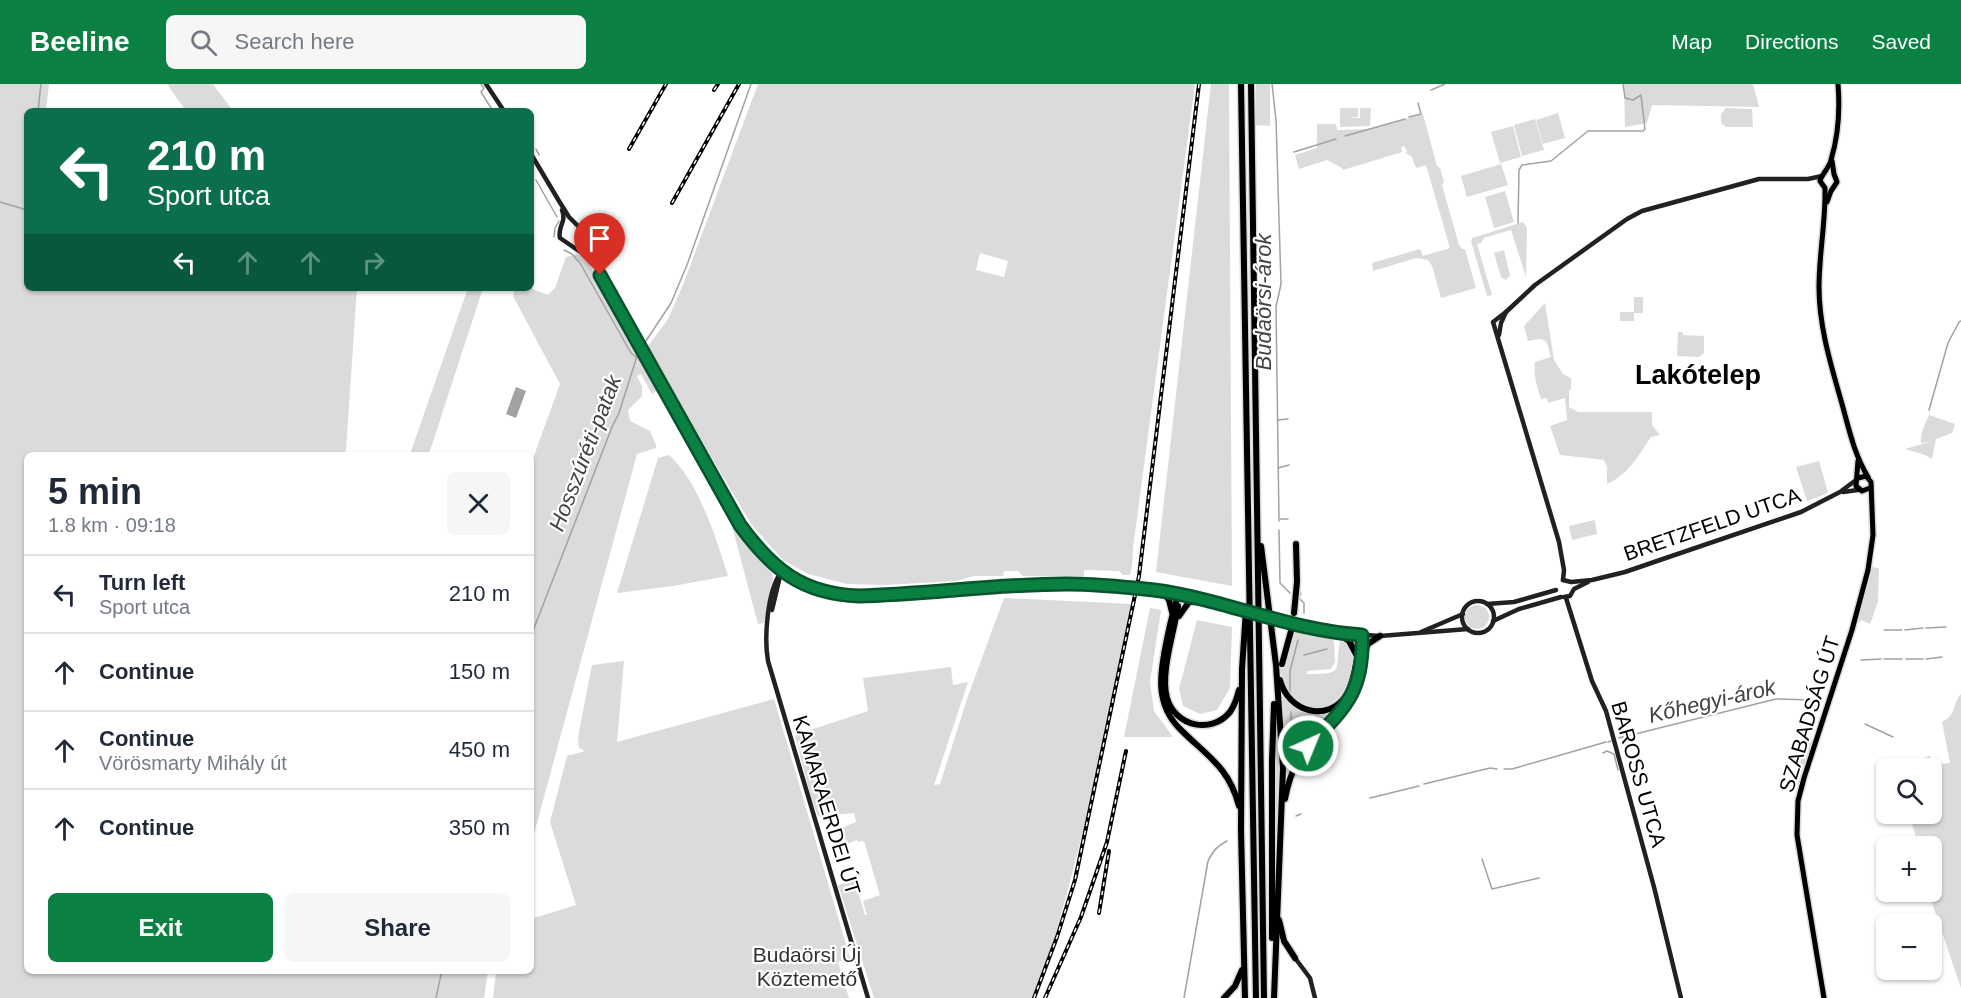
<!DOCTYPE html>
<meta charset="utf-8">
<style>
:root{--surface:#fff;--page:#f6f6f7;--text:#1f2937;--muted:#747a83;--line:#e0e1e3;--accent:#0b8043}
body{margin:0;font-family:Helvetica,sans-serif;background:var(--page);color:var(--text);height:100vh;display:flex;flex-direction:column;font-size:22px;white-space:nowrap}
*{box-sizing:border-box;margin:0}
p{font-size:20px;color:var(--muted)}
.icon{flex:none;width:33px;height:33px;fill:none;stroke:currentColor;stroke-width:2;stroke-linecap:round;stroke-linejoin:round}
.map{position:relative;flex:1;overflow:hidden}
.side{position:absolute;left:24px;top:368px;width:510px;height:522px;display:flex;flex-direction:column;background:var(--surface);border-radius:9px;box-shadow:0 2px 4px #0004}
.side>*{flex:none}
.guide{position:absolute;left:24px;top:24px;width:510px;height:183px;border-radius:9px;box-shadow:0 2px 4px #0004;background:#0b6e4f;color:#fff;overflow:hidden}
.tools{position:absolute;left:1876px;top:674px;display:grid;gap:12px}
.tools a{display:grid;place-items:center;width:66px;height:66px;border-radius:9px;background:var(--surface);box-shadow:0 2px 4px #0004;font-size:30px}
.pin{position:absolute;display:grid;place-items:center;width:51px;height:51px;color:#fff;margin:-62px -26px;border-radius:50% 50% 50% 0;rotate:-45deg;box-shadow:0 0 6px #0007}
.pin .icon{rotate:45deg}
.me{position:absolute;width:66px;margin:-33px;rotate:44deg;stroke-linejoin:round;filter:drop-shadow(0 0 4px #0008)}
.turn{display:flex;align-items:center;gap:21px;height:126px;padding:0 24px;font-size:27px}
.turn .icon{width:78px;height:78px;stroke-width:2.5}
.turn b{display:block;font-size:42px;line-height:51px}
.lanes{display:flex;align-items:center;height:57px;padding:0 24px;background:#0003;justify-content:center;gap:30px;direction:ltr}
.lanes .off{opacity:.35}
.round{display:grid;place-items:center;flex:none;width:63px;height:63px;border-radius:9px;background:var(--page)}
.headline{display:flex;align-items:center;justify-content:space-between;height:102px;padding:0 24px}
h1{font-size:36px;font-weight:700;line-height:45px}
.cta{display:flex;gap:12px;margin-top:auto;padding:12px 24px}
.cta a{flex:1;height:69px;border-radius:9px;background:var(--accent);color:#fff;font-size:24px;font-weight:700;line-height:69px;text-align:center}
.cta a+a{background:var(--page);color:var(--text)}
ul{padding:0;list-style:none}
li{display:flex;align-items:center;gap:18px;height:78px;padding:0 24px;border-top:2px solid var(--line)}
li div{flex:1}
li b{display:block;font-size:22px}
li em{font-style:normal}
header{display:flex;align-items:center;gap:36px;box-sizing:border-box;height:84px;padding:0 30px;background:var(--accent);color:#fff}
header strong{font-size:28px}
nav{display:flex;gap:33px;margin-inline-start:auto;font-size:21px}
.search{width:420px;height:54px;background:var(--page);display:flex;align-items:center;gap:15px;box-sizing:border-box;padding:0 21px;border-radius:9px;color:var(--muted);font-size:22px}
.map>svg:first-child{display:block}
.green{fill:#dbdbdb;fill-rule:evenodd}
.water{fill:#a2a2a2}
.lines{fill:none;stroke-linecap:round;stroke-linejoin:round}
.stream{stroke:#a2a2a2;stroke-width:1.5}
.highway-tunnel{stroke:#d9d9d9;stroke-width:6;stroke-dasharray:6 3;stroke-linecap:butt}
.primary-casing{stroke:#dbdbdb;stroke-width:8}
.highway-casing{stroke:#dbdbdb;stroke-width:9}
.secondary{stroke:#212121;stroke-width:4.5}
.primary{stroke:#000;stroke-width:5}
.highway{stroke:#000;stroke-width:6}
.rail-casing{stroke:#000;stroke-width:4}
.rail{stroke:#fff;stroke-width:1.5;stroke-dasharray:4.5;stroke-linecap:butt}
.secondary-bridge{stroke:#212121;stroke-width:4.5}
.route-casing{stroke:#07532c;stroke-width:15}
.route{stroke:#0b8043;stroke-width:10}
.labels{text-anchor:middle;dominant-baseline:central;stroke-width:4.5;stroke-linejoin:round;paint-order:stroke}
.street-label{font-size:21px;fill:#000;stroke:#fff}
.park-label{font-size:21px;fill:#323232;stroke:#fff}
.water-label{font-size:22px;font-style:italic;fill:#434343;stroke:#fff}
.district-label{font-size:27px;font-weight:bold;fill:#000;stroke:#fff}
</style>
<header>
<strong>Beeline</strong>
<div class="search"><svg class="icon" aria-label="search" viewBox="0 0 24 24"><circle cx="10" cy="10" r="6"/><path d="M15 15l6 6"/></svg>Search here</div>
<nav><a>Map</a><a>Directions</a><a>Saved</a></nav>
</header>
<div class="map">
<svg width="1961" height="914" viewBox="0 0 1961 914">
<rect width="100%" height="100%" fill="#fff"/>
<!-- green -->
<g class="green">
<polygon points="0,0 49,0 46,27 27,27 27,204 357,204 346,366 344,370 27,370 27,886 488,887 484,914 0,914"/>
<polygon points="167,0 213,0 233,27 186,27"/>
<path d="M 758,0 L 1195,0 L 1133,464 L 1132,482 L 1130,491 L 1123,491 L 1119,487 L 1084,486 L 1084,493 L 1023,492 L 1018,487 L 1004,487 L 1003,492 L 974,492 L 956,497 L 885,501 L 847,500 L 808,490 L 783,476 L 752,441 L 646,265 L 668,235 L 683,201 ZM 980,169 L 1008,177 L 1004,193 L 976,186 Z"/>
<polygon points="1211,0 1229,0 1232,502 1156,488"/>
<polygon points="1256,0 1270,0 1270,42 1256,41"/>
<polygon points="1624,0 1753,0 1759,23 1652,21 1647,39 1625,43"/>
<polygon points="1340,24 1358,24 1358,33 1347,34 1360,34 1360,24 1371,24 1370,42 1340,43"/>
<polygon points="1726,24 1752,25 1753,43 1726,43 1721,39 1721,30"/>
<polygon points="1558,29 1565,54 1543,60 1536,36"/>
<polygon points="1423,30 1437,82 1440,84 1444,98 1442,101 1459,161 1462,165 1465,165 1476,204 1441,214 1432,182 1428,176 1416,174 1373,187 1372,179 1420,165 1423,172 1450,164 1426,81 1416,84 1412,73 1406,69 1407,67 1404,62 1401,63 1402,68 1343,86 1342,84 1327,76 1299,85 1295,71 1317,64 1317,40 1336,40 1337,46 1368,45"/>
<polygon points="1535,35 1544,66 1522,72 1514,41"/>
<polygon points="1513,42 1521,73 1500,79 1491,48"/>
<polygon points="1501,80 1508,101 1467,113 1461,92"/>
<polygon points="1505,107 1514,138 1494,144 1485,113"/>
<polygon points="1523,138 1527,144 1526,193 1511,146 1484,154 1481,159 1477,160 1492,211 1487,212 1471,157 1472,154"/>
<polygon points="1504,166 1510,191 1506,196 1501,193 1494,169"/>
<polygon points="577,170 589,180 659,305 652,310 641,290 637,292 642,302 642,312 628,326 630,337 650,347 656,361 656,364 637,370 531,761 531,380 560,300 513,212 515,204 530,204 548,211 555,204 566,173"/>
<polygon points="468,204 483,204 429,370 410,370"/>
<polygon points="1634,213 1643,213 1643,229 1634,229 1634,237 1620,237 1620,228 1634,228"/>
<path d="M 1545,219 L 1554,276 L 1563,290 L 1571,294 L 1571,306 L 1569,306 L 1569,323 L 1578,328 L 1652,328 L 1652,341 L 1660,351 L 1651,353 C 1638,372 1629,390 1607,400 L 1607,383 L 1604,376 L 1560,371 L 1550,342 L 1567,336 L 1565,314 L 1548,319 L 1547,314 L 1541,315 C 1537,302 1533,291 1535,278 L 1551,273 L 1547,259 L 1544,256 L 1539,255 L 1528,257 L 1524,242 Z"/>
<polygon points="1678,248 1683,248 1683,251 1704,252 1704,269 1699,273 1677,272"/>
<path d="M 1929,331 L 1955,340 L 1952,349 L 1936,355 L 1932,375 L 1925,371 L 1905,365 L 1932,357 L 1921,359 C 1920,349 1925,340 1929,331 Z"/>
<path d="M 669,371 C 699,398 716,454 728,492 L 673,502 L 617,509 L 658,374 Z"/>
<polygon points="1819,377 1828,409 1807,417 1796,383"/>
<polygon points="728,427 750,462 772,489 773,494 764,539 758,540"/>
<polygon points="1595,436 1597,450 1572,456 1569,442"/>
<polygon points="1872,483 1879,484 1878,518 1870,540 1861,536 1860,539 1857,533"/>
<polygon points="1004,514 1132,520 1087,732 1067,809 1054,856 1032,914 874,914 838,801 855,797 865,831 867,831 863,817 880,811 864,757 858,758 857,756 847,760 842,744 856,738 854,729 818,732 811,714 795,651 868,627 863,594 951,583 953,601 968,598 934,701 940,700 968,612"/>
<circle cx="1477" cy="533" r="12"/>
<polygon points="1150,524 1161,526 1150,598 1154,627 1173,653 1124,653"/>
<polygon points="1197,536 1232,543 1230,604 1217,626 1200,630 1183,622 1179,605"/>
<path d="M 1295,545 L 1331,554 L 1334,558 L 1335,578 L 1331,585 L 1307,587 L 1307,590 C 1346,590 1334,588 1340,557 L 1342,556 C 1346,558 1350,561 1352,565 C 1354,570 1352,578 1351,584 C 1347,612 1326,637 1297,618 C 1290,613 1282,605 1282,595 C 1282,586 1292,556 1295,545 Z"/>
<path d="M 1361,562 L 1345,620 L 1306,660 L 1287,689 L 1282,612 C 1308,635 1310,631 1342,619 Z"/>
<polygon points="624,577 617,658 774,615 850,874 838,878 849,914 493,914 496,887 531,886 531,835 576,821 550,738 567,672 585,667 579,664 578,653 592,581"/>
<path d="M 1961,610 L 1961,904 L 1928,807 L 1932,807 L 1932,762 L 1919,762 L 1912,740 L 1930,737 L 1929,729 L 1932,729 L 1932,684 L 1921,684 L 1922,675 L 1929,672 L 1938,680 L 1950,679 L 1942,638 C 1958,630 1951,621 1961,610 Z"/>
<polygon points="1277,627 1281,694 1275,823 1273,823"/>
<polygon points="1807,654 1813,656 1799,698 1797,701 1790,702"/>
</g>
<!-- water -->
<polygon class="water" points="516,303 526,307 516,334 506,330"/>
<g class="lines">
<!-- stream -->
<g class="stream">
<polyline points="481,0 484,4 481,8 493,27"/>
<polyline points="1272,0 1276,36 1281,200 1276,223 1279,437"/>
<polyline points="1431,6 1445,0"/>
<polyline points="38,27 41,0"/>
<polyline points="1409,33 1421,30 1418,19"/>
<polyline points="1345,52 1405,35"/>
<polyline points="531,57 532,60"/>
<polyline points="536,65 539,71"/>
<polyline points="1294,68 1336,55"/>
<polyline points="536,96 557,133"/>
<polyline points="0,118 27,126"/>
<polyline points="1518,139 1519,86 1522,81 1551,77 1588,47 1643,47 1645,45 1641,11 1633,16 1625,14 1623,0"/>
<polyline points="554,153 555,144 559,137"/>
<polyline points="564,166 572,170 580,179 631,269 636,273"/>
<polyline points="1929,326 1948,259 1959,238 1961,237"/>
<polyline points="1277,336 1288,335"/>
<polyline points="1278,384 1289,381"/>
<polyline points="1280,435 1288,435"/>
<polyline points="1279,446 1280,499 1290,509"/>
<polyline points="1301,509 1299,514 1304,519 1304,529"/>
<polyline points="1926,544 1946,543"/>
<polyline points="1884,546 1902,546"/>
<polyline points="1905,546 1923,544"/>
<polyline points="531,552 612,343 619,329 638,269 671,219 687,181 751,0"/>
<polyline points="1304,571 1327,565"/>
<polyline points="1884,575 1902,575"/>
<polyline points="1906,575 1923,575"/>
<polyline points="1926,575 1942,573"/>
<polyline points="1861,576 1881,575"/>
<polyline points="1290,611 1290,587 1298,556"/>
<polyline points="1291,628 1292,674"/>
<polyline points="1865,640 1893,653"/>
<polyline points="1618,643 1621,653"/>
<polyline points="1619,654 1776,615 1812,616"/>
<polyline points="1608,658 1611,657"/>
<polyline points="1603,669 1607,667 1614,670 1618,686"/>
<polyline points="1504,685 1512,685 1606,658"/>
<polyline points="1424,700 1490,684 1497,685"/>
<polyline points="1370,714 1419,702"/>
<polyline points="1296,732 1301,730"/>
<polyline points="1482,775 1492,805 1539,794"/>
<polyline points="436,914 442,886"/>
<path d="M 1184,914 L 1208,777 C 1213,767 1217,762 1227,757"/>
</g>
<!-- highway-tunnel -->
<g class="highway-tunnel">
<polyline points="1291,547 1294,529"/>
<polyline points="1278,599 1282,580"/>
</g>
<defs>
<g id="primary">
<path d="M 1838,0 C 1840,25 1838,53 1831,76 C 1829,84 1822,90 1820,97 L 1825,104 L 1825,111 C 1825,141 1819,172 1819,203 C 1819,243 1831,281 1842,320 C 1849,345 1854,370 1868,393"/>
<polyline points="1827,118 1831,107 1837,98 1834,90 1832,77"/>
<polyline points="1858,377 1856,402 1862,407 1870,404"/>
<polyline points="1824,914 1797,751 1798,717 1804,694 1852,546 1868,486 1873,451 1871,398 1866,392 1858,394"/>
</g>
<g id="highway">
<polyline points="1241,0 1256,914"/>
<polyline points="1251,0 1264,914"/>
<polyline points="1261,462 1276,581 1283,684 1274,914"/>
<polyline points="1162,507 1169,516 1172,528"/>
<path d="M 1179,510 C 1173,525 1170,540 1167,555 C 1160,588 1154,620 1181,646 C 1207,672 1229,683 1239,722"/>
<path d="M 1178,522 C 1174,549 1160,589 1167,614 C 1175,642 1211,651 1230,628 C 1235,621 1237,614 1239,606"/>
<polyline points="1294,529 1297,498 1296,460"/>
<polyline points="1179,532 1189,518 1207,517"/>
<polyline points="1337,549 1349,557 1357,572"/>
<polyline points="1364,569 1368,560 1380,552"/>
<polyline points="1282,580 1291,547"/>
<path d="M 1280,596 C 1288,628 1328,640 1347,610 C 1355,596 1356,576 1360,560"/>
<path d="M 1285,715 C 1292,677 1304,667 1329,640 C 1337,632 1345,625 1350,615 C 1361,597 1363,571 1362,551"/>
<polyline points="1279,836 1284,857 1295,874"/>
<polyline points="1272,854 1272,676 1274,620"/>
<polyline points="1224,914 1235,902 1242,886"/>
<polyline points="1245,914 1241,747 1242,585 1246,526"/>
</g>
</defs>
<!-- primary casing -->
<use href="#primary" class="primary-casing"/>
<!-- highway casing -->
<use href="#highway" class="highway-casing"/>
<!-- secondary -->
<g class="secondary">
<polyline points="486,0 504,27"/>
<path d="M 531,70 L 559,117 L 569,133 L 580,144 L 581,150 L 579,155 L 582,162 L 593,177 L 740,441 C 755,462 771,484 793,496 C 833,518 881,512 924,509 C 957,506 991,503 1024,501 C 1058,499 1091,500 1125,503"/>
<path d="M 562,126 C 567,139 557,142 560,154 L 585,171"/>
<polyline points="1499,251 1501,239 1506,228"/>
<polyline points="1843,408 1858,406"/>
<path d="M 781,488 C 767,508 764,554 768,577 L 868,914"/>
<polyline points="1563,496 1564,486 1559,458 1493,238 1506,228 1535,201 1627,135 1642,127 1759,95 1808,95 1822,92"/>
<polyline points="1563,496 1571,498 1592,496 1625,488 1660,476 1801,428 1840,408 1856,396"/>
<polyline points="1162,507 1235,524"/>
<polyline points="1564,513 1570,512 1574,505 1588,498"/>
<polyline points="1566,514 1592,597 1606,627 1654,803 1681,914"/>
<circle cx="1478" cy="533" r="16"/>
<polyline points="1487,520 1514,518 1556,506"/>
<polyline points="772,526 781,488"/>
<polyline points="1275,535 1337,549 1380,552 1468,545"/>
<polyline points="1493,537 1519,525 1561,513"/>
<polyline points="1421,548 1463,530"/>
<polyline points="1295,874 1310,894 1315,914"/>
</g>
<!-- primary -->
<use href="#primary" class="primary"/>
<!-- highway -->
<use href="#highway" class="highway"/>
<defs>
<g id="rail">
<polyline points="714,6 718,0"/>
<polyline points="629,65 666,0"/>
<polyline points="672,119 739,0"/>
<polyline points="1099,829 1109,767"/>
<polyline points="1034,914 1057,853 1075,796 1139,492 1199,0"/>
<polyline points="1045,914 1081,833 1107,758 1126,667"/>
</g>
</defs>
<!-- rail casing -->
<use href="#rail" class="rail-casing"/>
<!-- rail -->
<use href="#rail" class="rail"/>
<!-- secondary-bridge -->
<g class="secondary-bridge">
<polyline points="1125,503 1157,507"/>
<polyline points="1235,524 1275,535"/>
</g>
</g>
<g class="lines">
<defs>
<path id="route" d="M 600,191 L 740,441 C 772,485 802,510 859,512 C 928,510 998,500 1067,500 C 1096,500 1125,503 1154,506 C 1224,515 1291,547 1362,551 C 1364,608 1345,624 1308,662"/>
</defs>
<!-- route casing -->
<use href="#route" class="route-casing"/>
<!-- route -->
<use href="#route" class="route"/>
</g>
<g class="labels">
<!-- street labels -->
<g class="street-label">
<text transform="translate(1712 440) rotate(-19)">BRETZFELD UTCA</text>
<text transform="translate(1809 630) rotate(-73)">SZABADSÁG ÚT</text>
<text transform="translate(1639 690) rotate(74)">BAROSS UTCA</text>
<text transform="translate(827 721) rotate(73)">KAMARAERDEI ÚT</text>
</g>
<!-- park labels -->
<g class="park-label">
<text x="807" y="870">Budaörsi Új<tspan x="807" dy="24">Köztemető</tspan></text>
</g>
<!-- water labels -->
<g class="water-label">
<text transform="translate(1263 218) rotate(-90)">Budaörsi-árok</text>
<text transform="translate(585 369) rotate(-69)">Hosszúréti-patak</text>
<text transform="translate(1712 617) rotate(-13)">Kőhegyi-árok</text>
</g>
<!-- district labels -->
<g class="district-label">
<text x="1698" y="291">Lakótelep</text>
</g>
</g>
</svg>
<div class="tools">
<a><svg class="icon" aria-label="search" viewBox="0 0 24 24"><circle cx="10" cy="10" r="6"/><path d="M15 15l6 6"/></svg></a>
<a>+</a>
<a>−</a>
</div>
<div class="pin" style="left:600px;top:191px;background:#d93025"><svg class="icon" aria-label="arrive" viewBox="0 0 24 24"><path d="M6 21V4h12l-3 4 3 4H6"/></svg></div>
<svg class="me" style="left:1308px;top:662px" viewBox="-20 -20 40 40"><circle r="17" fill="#0b8043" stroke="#fff" stroke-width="3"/><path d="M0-11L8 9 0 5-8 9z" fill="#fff"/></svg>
<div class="guide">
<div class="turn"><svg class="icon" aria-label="left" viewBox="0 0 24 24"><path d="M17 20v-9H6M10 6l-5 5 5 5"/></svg><div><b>210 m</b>Sport utca</div></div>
<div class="lanes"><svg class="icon" aria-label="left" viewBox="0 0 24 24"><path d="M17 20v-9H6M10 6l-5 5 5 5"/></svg><svg class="icon off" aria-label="ahead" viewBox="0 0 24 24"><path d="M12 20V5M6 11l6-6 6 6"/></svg><svg class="icon off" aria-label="ahead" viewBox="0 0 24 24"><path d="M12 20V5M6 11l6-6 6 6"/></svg><svg class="icon off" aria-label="right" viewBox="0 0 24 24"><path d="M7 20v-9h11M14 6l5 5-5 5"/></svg></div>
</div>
<section class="side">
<div class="headline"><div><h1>5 min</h1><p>1.8 km · 09:18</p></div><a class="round"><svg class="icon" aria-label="close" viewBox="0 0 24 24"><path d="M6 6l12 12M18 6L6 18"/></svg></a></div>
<ul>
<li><svg class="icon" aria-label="left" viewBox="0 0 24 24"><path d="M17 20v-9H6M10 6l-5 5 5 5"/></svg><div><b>Turn left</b><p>Sport utca</p></div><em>210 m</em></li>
<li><svg class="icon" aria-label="ahead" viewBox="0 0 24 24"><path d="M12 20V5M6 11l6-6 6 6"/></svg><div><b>Continue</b></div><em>150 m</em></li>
<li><svg class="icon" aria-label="ahead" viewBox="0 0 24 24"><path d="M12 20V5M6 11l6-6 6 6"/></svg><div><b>Continue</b><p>Vörösmarty Mihály út</p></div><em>450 m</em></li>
<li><svg class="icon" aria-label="ahead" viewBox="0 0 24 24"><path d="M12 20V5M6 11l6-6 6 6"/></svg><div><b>Continue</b></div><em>350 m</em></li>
</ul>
<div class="cta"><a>Exit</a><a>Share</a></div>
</section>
</div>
